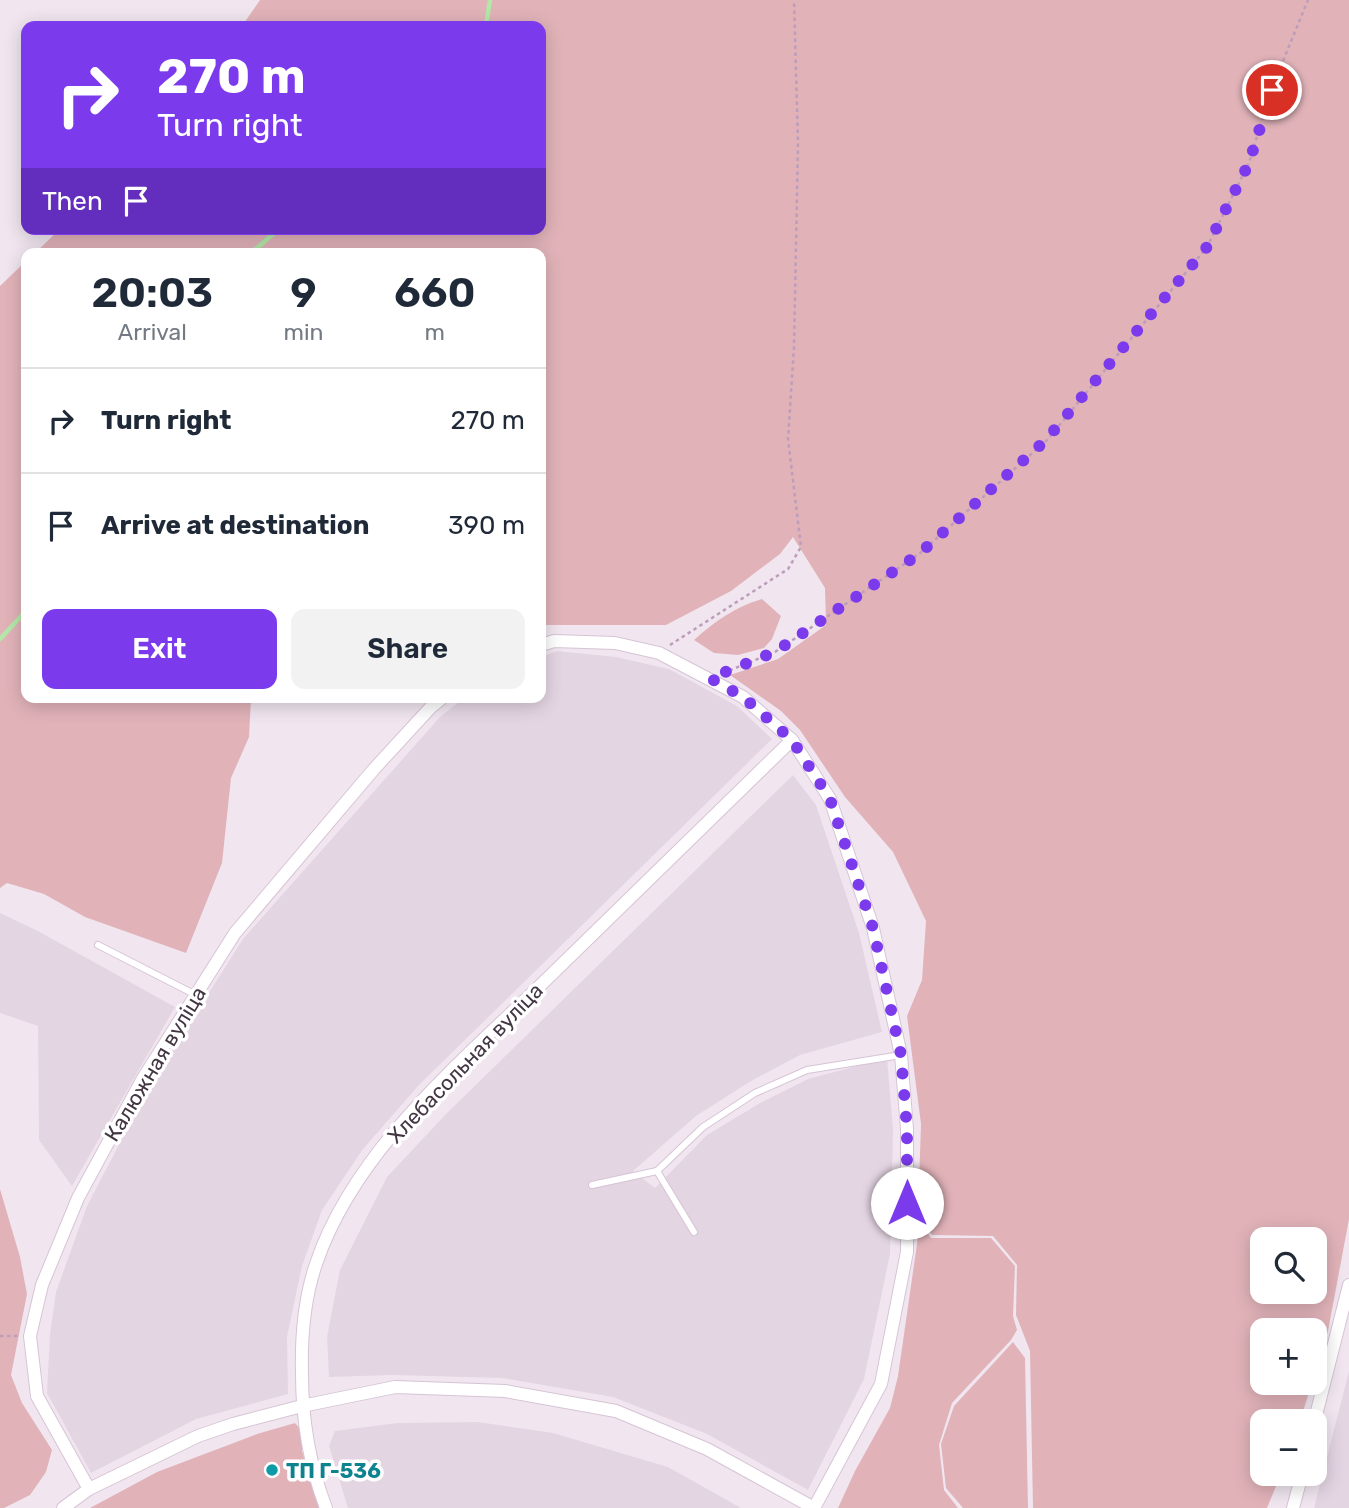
<!DOCTYPE html>
<meta charset="utf-8">
<style>
:root{--surface:#fff;--page:#f2f2f3;--text:#1f2937;--muted:#747a83;--line:#e0e1e3;--accent:#7c3aed}
body{margin:0;font-family:Rubik,sans-serif;background:var(--page);color:var(--text);height:100vh;display:flex;flex-direction:column;font-size:26px;white-space:nowrap}
*{box-sizing:border-box;margin:0}
p{font-size:23px;color:var(--muted)}
.icon{flex:none;width:38px;height:38px;fill:none;stroke:currentColor;stroke-width:2;stroke-linecap:round;stroke-linejoin:round}
.map{position:relative;flex:1;overflow:hidden}
.details{position:absolute;left:21px;top:248px;width:525px;height:455px;display:flex;flex-direction:column;background:var(--surface);border-radius:14px;box-shadow:0 4px 18px #0003}
.details>*{flex:none}
.hud{position:absolute;left:21px;top:21px;width:525px;height:214px;border-radius:14px;box-shadow:0 4px 18px #0003;background:#7c3aed;color:#fff;overflow:hidden}
.fabs{position:absolute;left:1250px;top:1227px;display:grid;gap:14px}
.fabs a{display:grid;place-items:center;width:77px;height:77px;border-radius:14px;background:var(--surface);box-shadow:0 4px 18px #0003;font-size:35px}
.pin{position:absolute;display:grid;place-items:center;width:60px;height:60px;color:#fff;margin:-30px;border:4px solid #fff;border-radius:50%;box-shadow:0 2px 7px #0007}
.me{position:absolute;width:77px;margin:-38px;rotate:0deg;stroke-linejoin:round;filter:drop-shadow(0 0 5px #0008)}
.turn{display:flex;align-items:center;gap:24px;height:147px;padding:0 21px;font-size:32px}
.turn .icon{width:91px;height:91px;stroke-width:2.5}
.turn b{display:block;font-size:49px;line-height:60px}
.then{display:flex;align-items:center;height:66px;padding:0 21px;background:#0003;gap:14px;font-size:26px}
.eta{display:flex;justify-content:space-evenly;align-items:center;height:119px;text-align:center}
.eta b{font-size:42px;font-weight:600;line-height:49px}
.button{display:flex;gap:14px;margin-top:auto;padding:14px 21px}
.button a{flex:1;height:80px;border-radius:14px;background:var(--accent);color:#fff;font-size:28px;font-weight:600;line-height:80px;text-align:center}
.button a+a{background:var(--page);color:var(--text)}
ul{padding:0;list-style:none}
li{display:flex;align-items:center;gap:21px;height:105px;padding:0 21px;border-top:2px solid var(--line)}
li div{flex:1}
li b{display:block;font-size:26px}
li em{font-style:normal}
.map>svg:first-child{display:block}
.residential{fill:#e4d5e3}
.green{fill:#e1b3b9;fill-rule:evenodd}
.lines{fill:none;stroke-linecap:round;stroke-linejoin:round}
.stream{stroke:#b4e8a8;stroke-width:4.5}
.service-casing{stroke:#d6c4d5;stroke-width:8}
.minor-casing{stroke:#d6c4d5;stroke-width:14}
.path{stroke:#bc9dba;stroke-width:2.5;stroke-dasharray:3.5 3.5;stroke-linecap:butt}
.service{stroke:#fff;stroke-width:6}
.minor{stroke:#fff;stroke-width:12}
.route{stroke:#7c3aed;stroke-width:12;stroke-dasharray:0 21.6}
.culture-dot{fill:#0f9aa8;stroke:#fff;stroke-width:2.5}
.labels{text-anchor:middle;dominant-baseline:central;stroke-width:7;stroke-linejoin:round;paint-order:stroke}
.street-label{font-size:21px;fill:#433643;stroke:#fff}
.culture-label{font-size:21px;font-weight:bold;fill:#0d838f;stroke:#fff;text-anchor:start}
</style>
<div class="map">
<svg width="1349" height="1508" viewBox="0 0 1349 1508">
<rect width="100%" height="100%" fill="#f1e6f0"/>
<!-- residential -->
<g class="residential">
<polygon points="557,651 616,657 669,669 737,706 772,739 419,1085 363,1149 322,1210 302,1266 287,1337 288,1394 196,1419 91,1473 47,1393 50,1334 56,1292 87,1206 149,1087 243,939 440,717 464,698 541,698 541,657"/>
<polygon points="793,775 816,805 859,933 882,1032 800,1055 751,1081 696,1116 633,1171 655,1188 707,1135 760,1103 808,1079 887,1058 893,1130 890,1254 864,1379 808,1490 707,1434 613,1397 502,1378 392,1375 329,1377 327,1337 340,1270 387,1177 446,1114"/>
<polygon points="0,913 36,930 175,1007 72,1186 39,1140 38,1026 0,1013"/>
<polygon points="1349,1371 1349,1508 1314,1508"/>
<polygon points="478,1422 553,1433 668,1467 741,1508 348,1508 329,1446 335,1431 398,1423"/>
</g>
<!-- green -->
<g class="green">
<path d="M 260,0 L 1349,0 L 1349,1219 L 1328,1331 L 1314,1375 L 1314,1330 L 1262,1330 L 1262,1382 L 1312,1383 L 1300,1421 L 1262,1421 L 1262,1474 L 1281,1474 L 1267,1508 L 1033,1508 L 1030,1351 L 1016,1315 L 1017,1265 L 993,1236 L 932,1235 L 918,1213 L 921,1124 L 907,1016 L 922,980 L 926,921 L 893,852 L 845,797 L 800,730 L 781,711 L 730,675 L 778,659 L 826,625 L 825,588 L 793,537 L 780,554 L 731,591 L 666,625 L 541,625 L 541,254 L 34,254 L 60,229 L 541,229 L 541,26 L 242,26 ZM 1262,1239 L 1314,1239 L 1314,1292 L 1262,1292 Z"/>
<polygon points="26,261 26,698 251,698 249,737 231,778 222,863 186,953 85,917 44,894 7,883 0,888 0,286"/>
<path d="M 762,599 L 781,616 L 772,639 L 764,648 L 738,655 L 714,653 L 694,640 C 715,621 735,607 762,599 Z"/>
<polygon points="0,1189 20,1257 27,1294 11,1375 22,1403 52,1450 46,1472 30,1495 4,1508 0,1508"/>
<polygon points="920,1223 931,1238 991,1238 1015,1266 1013,1316 1017,1330 1011,1340 952,1403 939,1445 944,1490 958,1508 838,1508 855,1471 890,1408 898,1376"/>
<polygon points="1013,1342 1025,1358 1028,1508 963,1508 946,1488 941,1444 954,1406"/>
<polygon points="295,1423 302,1431 302,1451 320,1508 90,1508 157,1472 257,1434"/>
</g>
<g class="lines">
<!-- stream -->
<g class="stream">
<polyline points="486,26 490,0"/>
<polyline points="250,254 279,229"/>
<polyline points="0,639 26,611"/>
</g>
<defs>
<g id="service">
<polyline points="98,945 196,995"/>
<polyline points="657,1171 703,1127 755,1093 807,1070 901,1055"/>
<polyline points="592,1185 657,1171 694,1232"/>
</g>
<g id="minor">
<polyline points="1314,1423 1349,1285"/>
<polyline points="89,1489 37,1396 30,1336 42,1285 78,1198 142,1080 235,933 374,769 431,707 442,698"/>
<polyline points="63,1508 89,1489 198,1436 233,1424 302,1406 395,1387 505,1391 616,1411 707,1449 814,1508 881,1384 907,1252 907,1129 901,1055 873,928 830,799 792,740 743,697 659,653 615,643 554,641 541,645"/>
<path d="M 326,1508 C 310,1466 302,1418 302,1374 C 301,1337 304,1299 316,1264 C 355,1148 465,1059 550,976 C 631,897 711,818 792,740"/>
<polyline points="1293,1508 1302,1474"/>
</g>
</defs>
<!-- service casing -->
<use href="#service" class="service-casing"/>
<!-- minor casing -->
<use href="#minor" class="minor-casing"/>
<!-- path -->
<g class="path">
<polyline points="670,645 788,569 801,547 788,439 794,347 798,143 794,0"/>
<polyline points="723,673 775,652 919,554 1047,440 1207,247 1249,163 1271,90 1308,0"/>
<polyline points="0,1336 18,1336"/>
</g>
<!-- service -->
<use href="#service" class="service"/>
<!-- minor -->
<use href="#minor" class="minor"/>
</g>
<g class="lines">
<!-- route -->
<polyline class="route" points="907,1203 907,1129 901,1055 873,928 830,799 792,740 743,697 710,678 775,652 919,554 1046,440 1207,247 1249,163 1272,90"/>
</g>
<!-- markers -->
<circle class="culture-dot" cx="272" cy="1470" r="7"/>
<g class="labels">
<!-- street labels -->
<g class="street-label">
<text transform="translate(465 1063) rotate(-46)">Хлебасольная вуліца</text>
<text transform="translate(155 1064) rotate(-59)">Калюжная вуліца</text>
</g>
<!-- culture labels -->
<g class="culture-label">
<text x="286" y="1470">ТП Г-536</text>
</g>
</g>
</svg>
<div class="fabs">
<a><svg class="icon" aria-label="search" viewBox="0 0 24 24"><circle cx="10" cy="10" r="6"/><path d="M15 15l6 6"/></svg></a>
<a>+</a>
<a>−</a>
</div>
<div class="pin" style="left:1272px;top:90px;background:#d93025"><svg class="icon" aria-label="arrive" viewBox="0 0 24 24"><path d="M6 21V4h12l-3 4 3 4H6"/></svg></div>
<svg class="me" style="left:907px;top:1203px" viewBox="-20 -20 40 40"><circle r="19" fill="#fff"/><path d="M0-13L10 11 0 6-10 11z" fill="#7c3aed"/></svg>
<div class="hud">
<div class="turn"><svg class="icon" aria-label="right" viewBox="0 0 24 24"><path d="M7 20v-9h11M14 6l5 5-5 5"/></svg><div><b>270 m</b>Turn right</div></div>
<div class="then">Then<svg class="icon" aria-label="arrive" viewBox="0 0 24 24"><path d="M6 21V4h12l-3 4 3 4H6"/></svg></div>
</div>
<section class="details">
<div class="eta">
<div><b>20:03</b><p>Arrival</p></div>
<div><b>9</b><p>min</p></div>
<div><b>660</b><p>m</p></div>
</div>
<ul>
<li><svg class="icon" aria-label="right" viewBox="0 0 24 24"><path d="M7 20v-9h11M14 6l5 5-5 5"/></svg><div><b>Turn right</b></div><em>270 m</em></li>
<li><svg class="icon" aria-label="arrive" viewBox="0 0 24 24"><path d="M6 21V4h12l-3 4 3 4H6"/></svg><div><b>Arrive at destination</b></div><em>390 m</em></li>
</ul>
<div class="button"><a>Exit</a><a>Share</a></div>
</section>
</div>
